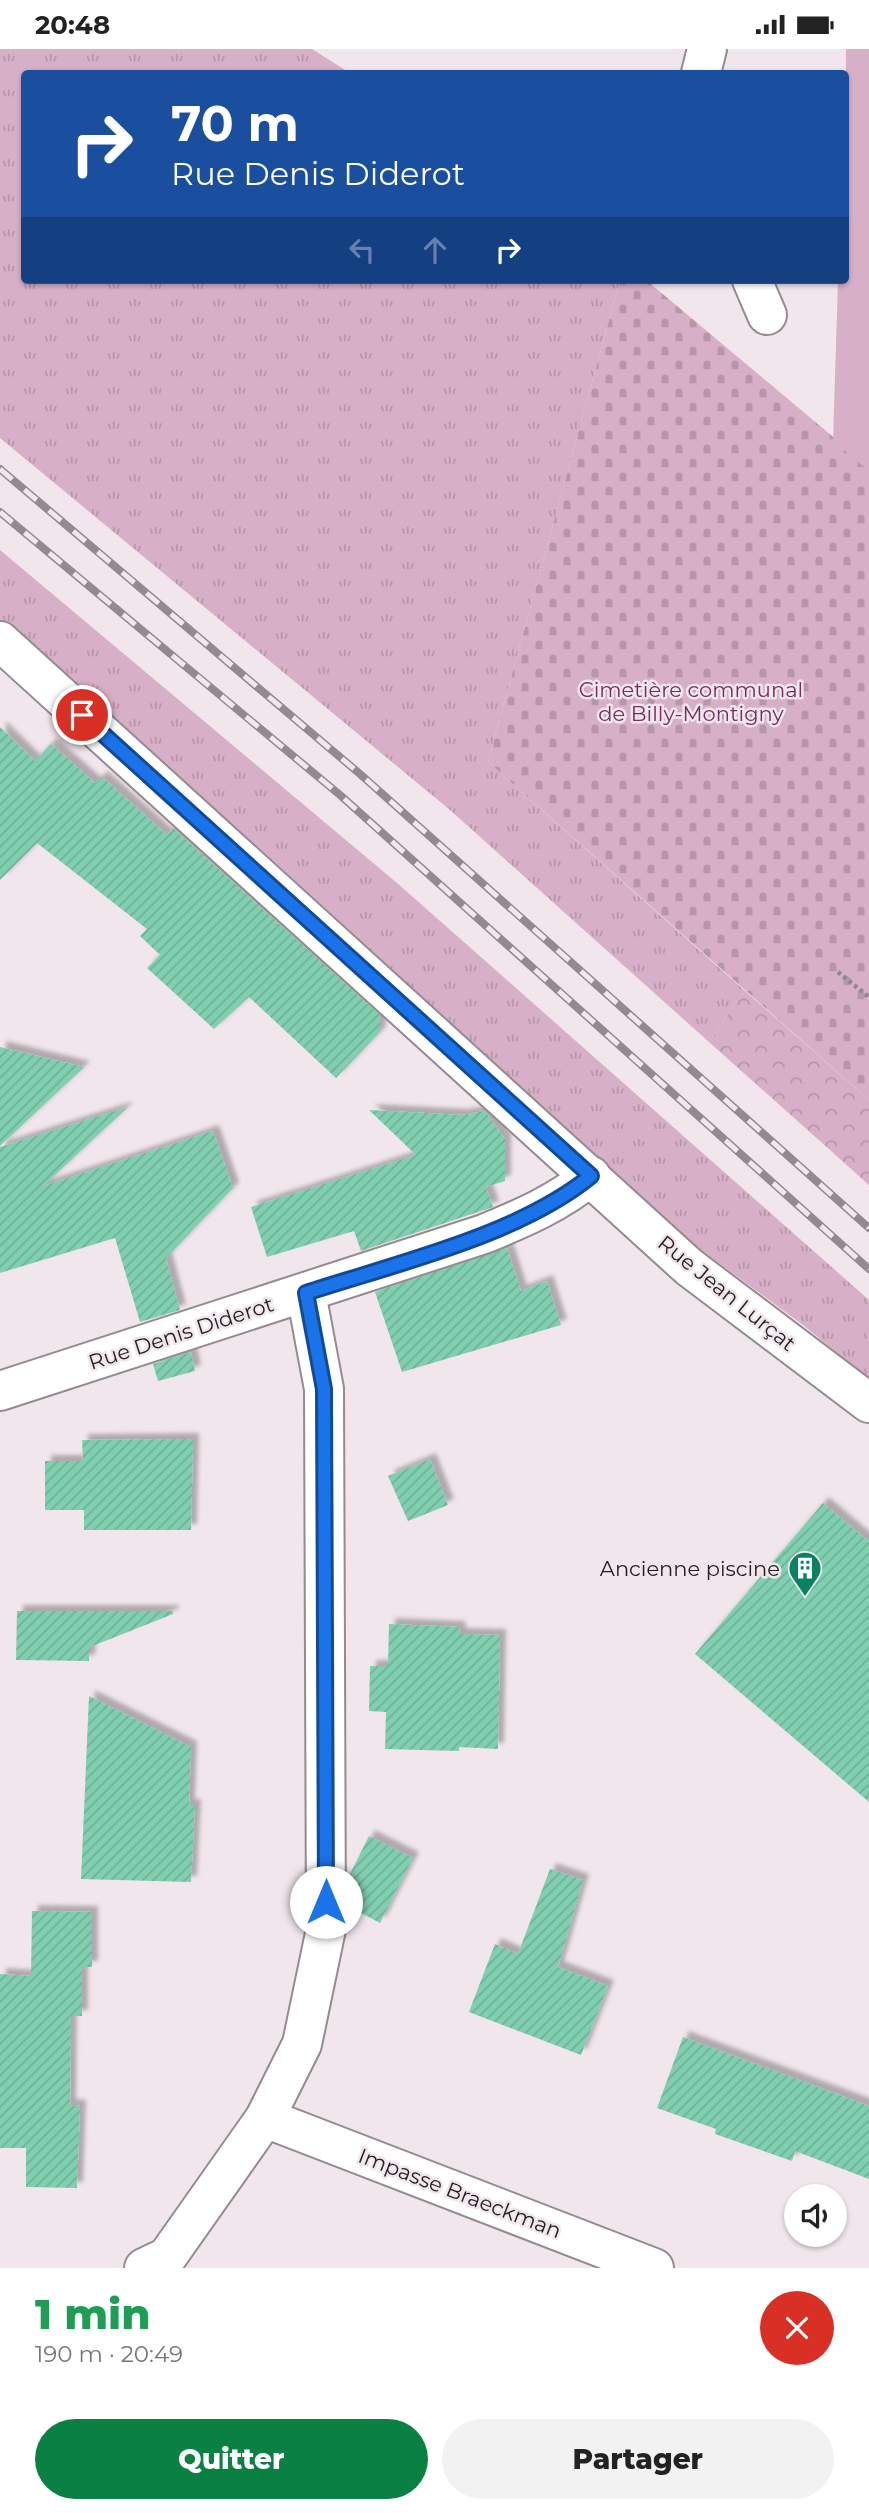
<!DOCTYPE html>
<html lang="fr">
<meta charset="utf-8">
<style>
:root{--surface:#fff;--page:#f2f2f2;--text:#222;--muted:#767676;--accent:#0b8043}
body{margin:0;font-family:Montserrat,sans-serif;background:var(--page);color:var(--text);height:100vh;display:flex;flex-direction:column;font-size:26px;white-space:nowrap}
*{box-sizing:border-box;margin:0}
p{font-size:23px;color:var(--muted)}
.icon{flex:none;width:38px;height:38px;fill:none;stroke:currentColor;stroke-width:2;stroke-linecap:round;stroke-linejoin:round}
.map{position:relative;height:2219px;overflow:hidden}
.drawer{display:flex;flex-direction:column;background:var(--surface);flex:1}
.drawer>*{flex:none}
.banner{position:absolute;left:21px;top:21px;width:828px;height:214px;border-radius:7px;box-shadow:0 2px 5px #0004;background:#1a4fa0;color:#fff;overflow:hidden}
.controls{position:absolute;left:784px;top:2135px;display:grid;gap:14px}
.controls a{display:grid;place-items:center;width:63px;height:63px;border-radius:50%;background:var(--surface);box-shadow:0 2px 5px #0004;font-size:35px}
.pin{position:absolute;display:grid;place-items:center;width:60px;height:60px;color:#fff;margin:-30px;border:4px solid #fff;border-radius:50%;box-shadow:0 2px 7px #0007}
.me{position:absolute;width:77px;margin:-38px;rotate:0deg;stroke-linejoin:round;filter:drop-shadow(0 0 5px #0008)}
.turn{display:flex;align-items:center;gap:24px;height:147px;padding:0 35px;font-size:32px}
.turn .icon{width:91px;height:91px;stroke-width:2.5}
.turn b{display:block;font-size:49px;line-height:60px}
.lanes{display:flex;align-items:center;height:66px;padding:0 35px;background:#0003;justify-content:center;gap:35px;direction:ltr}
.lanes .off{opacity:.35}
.round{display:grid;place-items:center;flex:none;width:74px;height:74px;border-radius:37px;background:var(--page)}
.headline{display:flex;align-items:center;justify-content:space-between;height:119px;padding:0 35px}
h1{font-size:42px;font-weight:800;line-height:52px;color:#1e9e55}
.cta{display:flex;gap:14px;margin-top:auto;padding:14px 35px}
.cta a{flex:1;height:80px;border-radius:42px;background:var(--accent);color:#fff;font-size:28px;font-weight:800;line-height:80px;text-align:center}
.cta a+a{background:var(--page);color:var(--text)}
.status{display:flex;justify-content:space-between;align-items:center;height:49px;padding:0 35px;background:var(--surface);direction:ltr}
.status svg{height:19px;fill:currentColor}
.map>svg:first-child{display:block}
.grass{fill:url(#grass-tufts)}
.forest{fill:url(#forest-crowns)}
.cemetery{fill:url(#cemetery-stones)}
.garden{fill:#d7afc6}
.building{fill:url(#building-hatch);filter:url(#shadow)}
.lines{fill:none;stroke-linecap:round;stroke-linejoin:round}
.minor-casing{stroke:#948a90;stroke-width:42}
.path{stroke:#8f878b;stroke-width:4.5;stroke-dasharray:3.5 3.5;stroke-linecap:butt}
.minor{stroke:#fff;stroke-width:38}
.rail-casing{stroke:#928a8e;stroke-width:8}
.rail{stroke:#f1e6ec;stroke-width:5;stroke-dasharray:16;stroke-linecap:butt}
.route-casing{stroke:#114b97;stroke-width:18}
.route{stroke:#1a73e8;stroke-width:12}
.labels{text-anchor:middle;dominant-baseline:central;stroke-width:5;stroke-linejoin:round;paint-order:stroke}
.park-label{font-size:21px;fill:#772d5f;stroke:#f1e6ec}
.street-label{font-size:21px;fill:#231f21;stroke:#f1e6ec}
.poi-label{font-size:21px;fill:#231f21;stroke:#f1e6ec;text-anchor:end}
</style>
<div class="status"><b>20:48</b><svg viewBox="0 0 49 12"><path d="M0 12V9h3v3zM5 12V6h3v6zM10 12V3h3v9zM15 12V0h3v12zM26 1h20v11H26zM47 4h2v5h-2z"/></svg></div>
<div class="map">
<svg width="869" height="2219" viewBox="0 0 869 2219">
<defs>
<pattern id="grass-tufts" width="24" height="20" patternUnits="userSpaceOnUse" patternTransform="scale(1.75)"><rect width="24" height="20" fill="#d7afc6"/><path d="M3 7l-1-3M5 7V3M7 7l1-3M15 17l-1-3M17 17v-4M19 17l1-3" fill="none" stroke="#b896aa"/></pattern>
<pattern id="forest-crowns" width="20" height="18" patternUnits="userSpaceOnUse" patternTransform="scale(1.75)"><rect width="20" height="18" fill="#d7afc6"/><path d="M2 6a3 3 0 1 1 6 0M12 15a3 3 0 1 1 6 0" fill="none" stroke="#b896aa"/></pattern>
<pattern id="cemetery-stones" width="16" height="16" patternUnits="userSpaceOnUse" patternTransform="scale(1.75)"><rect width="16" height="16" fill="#d7afc6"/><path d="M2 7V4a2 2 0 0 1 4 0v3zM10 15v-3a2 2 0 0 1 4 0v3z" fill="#b896aa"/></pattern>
<pattern id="building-hatch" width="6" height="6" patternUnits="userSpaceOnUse" patternTransform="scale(1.75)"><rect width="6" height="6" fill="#80cfb0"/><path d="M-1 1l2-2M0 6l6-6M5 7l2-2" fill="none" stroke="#6eb197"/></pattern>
<filter id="shadow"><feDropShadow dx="6" dy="-6" stdDeviation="2" flood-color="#0004"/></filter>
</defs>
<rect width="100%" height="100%" fill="#f1e6ec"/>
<!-- grass -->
<g class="grass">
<polygon points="0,0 312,0 350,24 24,24 24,231 620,231 488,713 744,941 709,993 450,761 0,389"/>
<polygon points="0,501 397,834 869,1251 869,1330 803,1276 682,1187 0,571"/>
</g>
<!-- forest -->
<polygon class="forest" points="744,941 869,1051 869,1136 709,993"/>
<!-- cemetery -->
<polygon class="cemetery" points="620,231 646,231 869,418 869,1051 488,713"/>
<!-- garden -->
<polygon class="garden" points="846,0 869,0 869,422 833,392 838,231 845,231"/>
<!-- building -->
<g class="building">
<polygon points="0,678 35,712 51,695 95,734 102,728 167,786 173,779 380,966 380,983 336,1029 249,948 214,980 147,919 160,906 140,887 147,880 37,794 0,831"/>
<polygon points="0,998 84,1018 0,1097"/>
<polygon points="128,1058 43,1137 213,1082 233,1139 166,1209 180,1261 140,1273 115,1189 0,1224 0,1098"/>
<polygon points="369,1061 462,1066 485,1062 505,1090 505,1132 486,1138 493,1158 361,1202 354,1182 267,1208 251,1158 416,1106"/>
<polygon points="507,1199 521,1242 547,1232 561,1276 402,1323 375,1243"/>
<polygon points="191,1303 195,1322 158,1332 153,1315"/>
<polygon points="193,1390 191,1481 84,1481 84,1461 45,1461 45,1412 83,1412 82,1391"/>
<polygon points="430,1410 448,1456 408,1472 388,1427"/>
<polygon points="823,1454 869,1493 869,1753 695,1605"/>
<polygon points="17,1562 173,1562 173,1565 90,1598 89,1612 16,1611"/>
<polygon points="389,1575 459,1578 460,1585 500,1586 498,1700 459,1698 459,1702 385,1700 386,1663 369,1662 370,1617 388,1617"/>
<polygon points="89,1647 191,1698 189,1756 195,1756 191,1833 81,1830"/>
<polygon points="369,1787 413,1809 380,1874 348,1857 348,1829"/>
<polygon points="550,1820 583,1831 558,1918 608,1937 581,2006 469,1963 495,1895 518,1905"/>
<polygon points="32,1862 92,1863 92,1918 82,1918 82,1967 71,1967 70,2056 80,2057 77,2139 26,2138 26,2099 0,2099 0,1925 31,1927"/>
<polygon points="683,1988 869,2057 869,2130 795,2102 792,2112 715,2085 716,2080 657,2059"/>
</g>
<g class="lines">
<defs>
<g id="minor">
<polyline points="701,24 707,0"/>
<polyline points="752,231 767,266"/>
<polyline points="0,592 689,1218 869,1354"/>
<path d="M 0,1342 L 484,1185 C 523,1169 558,1154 591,1127"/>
<polyline points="265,2069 654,2219"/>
<polyline points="144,2219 167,2208 265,2069 302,1995 326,1880 324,1340 306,1244"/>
</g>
</defs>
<!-- minor casing -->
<use href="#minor" class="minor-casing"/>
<!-- path -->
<polyline class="path" points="838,923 869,948"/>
<!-- minor -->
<use href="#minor" class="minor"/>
<defs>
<g id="rail">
<polyline points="0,420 360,725 869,1179"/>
<polyline points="0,463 340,746 869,1220"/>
</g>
</defs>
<!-- rail casing -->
<use href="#rail" class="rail-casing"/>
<!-- rail -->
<use href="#rail" class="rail"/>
</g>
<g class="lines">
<defs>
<path id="route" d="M 82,666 L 591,1127 C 517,1187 397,1214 306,1244 L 324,1340 L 326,1853"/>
</defs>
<!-- route casing -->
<use href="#route" class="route-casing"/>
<!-- route -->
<use href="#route" class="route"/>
</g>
<!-- icons -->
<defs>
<symbol id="building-pin" viewBox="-11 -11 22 30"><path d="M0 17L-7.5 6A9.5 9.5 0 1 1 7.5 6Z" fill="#098262" stroke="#f1e6ec"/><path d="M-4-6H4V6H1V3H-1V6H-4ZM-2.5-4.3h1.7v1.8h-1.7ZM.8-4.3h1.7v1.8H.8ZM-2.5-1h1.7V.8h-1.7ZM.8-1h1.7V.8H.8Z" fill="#fff"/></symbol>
</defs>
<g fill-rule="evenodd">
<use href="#building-pin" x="786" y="1500" width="38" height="52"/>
</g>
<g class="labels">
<!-- park labels -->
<g class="park-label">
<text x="691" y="640">Cimetière communal<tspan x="691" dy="24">de Billy-Montigny</tspan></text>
</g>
<!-- street labels -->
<g class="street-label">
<text transform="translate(727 1244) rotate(39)">Rue Jean Lurçat</text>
<text transform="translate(181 1284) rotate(-18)">Rue Denis Diderot</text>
<text transform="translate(460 2144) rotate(21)">Impasse Braeckman</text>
</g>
<!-- poi labels -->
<g class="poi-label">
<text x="780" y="1519">Ancienne piscine</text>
</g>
</g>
</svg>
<div class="controls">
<a><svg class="icon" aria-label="sound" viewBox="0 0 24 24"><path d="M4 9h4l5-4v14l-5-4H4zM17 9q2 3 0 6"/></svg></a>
</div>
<div class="pin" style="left:82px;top:666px;background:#d93025"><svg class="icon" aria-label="arrive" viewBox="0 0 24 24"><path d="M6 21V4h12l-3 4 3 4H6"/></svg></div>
<svg class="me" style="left:326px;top:1853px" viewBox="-20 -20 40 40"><circle r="19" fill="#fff"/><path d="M0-13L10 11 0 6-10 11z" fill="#1a73e8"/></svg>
<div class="banner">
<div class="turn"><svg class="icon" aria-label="right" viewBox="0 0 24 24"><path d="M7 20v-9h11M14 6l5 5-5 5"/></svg><div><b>70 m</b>Rue Denis Diderot</div></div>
<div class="lanes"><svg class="icon off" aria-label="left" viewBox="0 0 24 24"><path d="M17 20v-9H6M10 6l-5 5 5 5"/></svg><svg class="icon off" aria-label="ahead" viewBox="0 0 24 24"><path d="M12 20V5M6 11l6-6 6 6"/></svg><svg class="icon" aria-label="right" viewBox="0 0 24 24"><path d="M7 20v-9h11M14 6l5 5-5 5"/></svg></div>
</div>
</div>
<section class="drawer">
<div class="headline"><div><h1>1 min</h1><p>190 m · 20:49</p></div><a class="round" style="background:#d93025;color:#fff"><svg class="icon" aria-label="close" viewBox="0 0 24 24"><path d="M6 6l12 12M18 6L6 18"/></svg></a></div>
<div class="cta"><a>Quitter</a><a>Partager</a></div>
</section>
